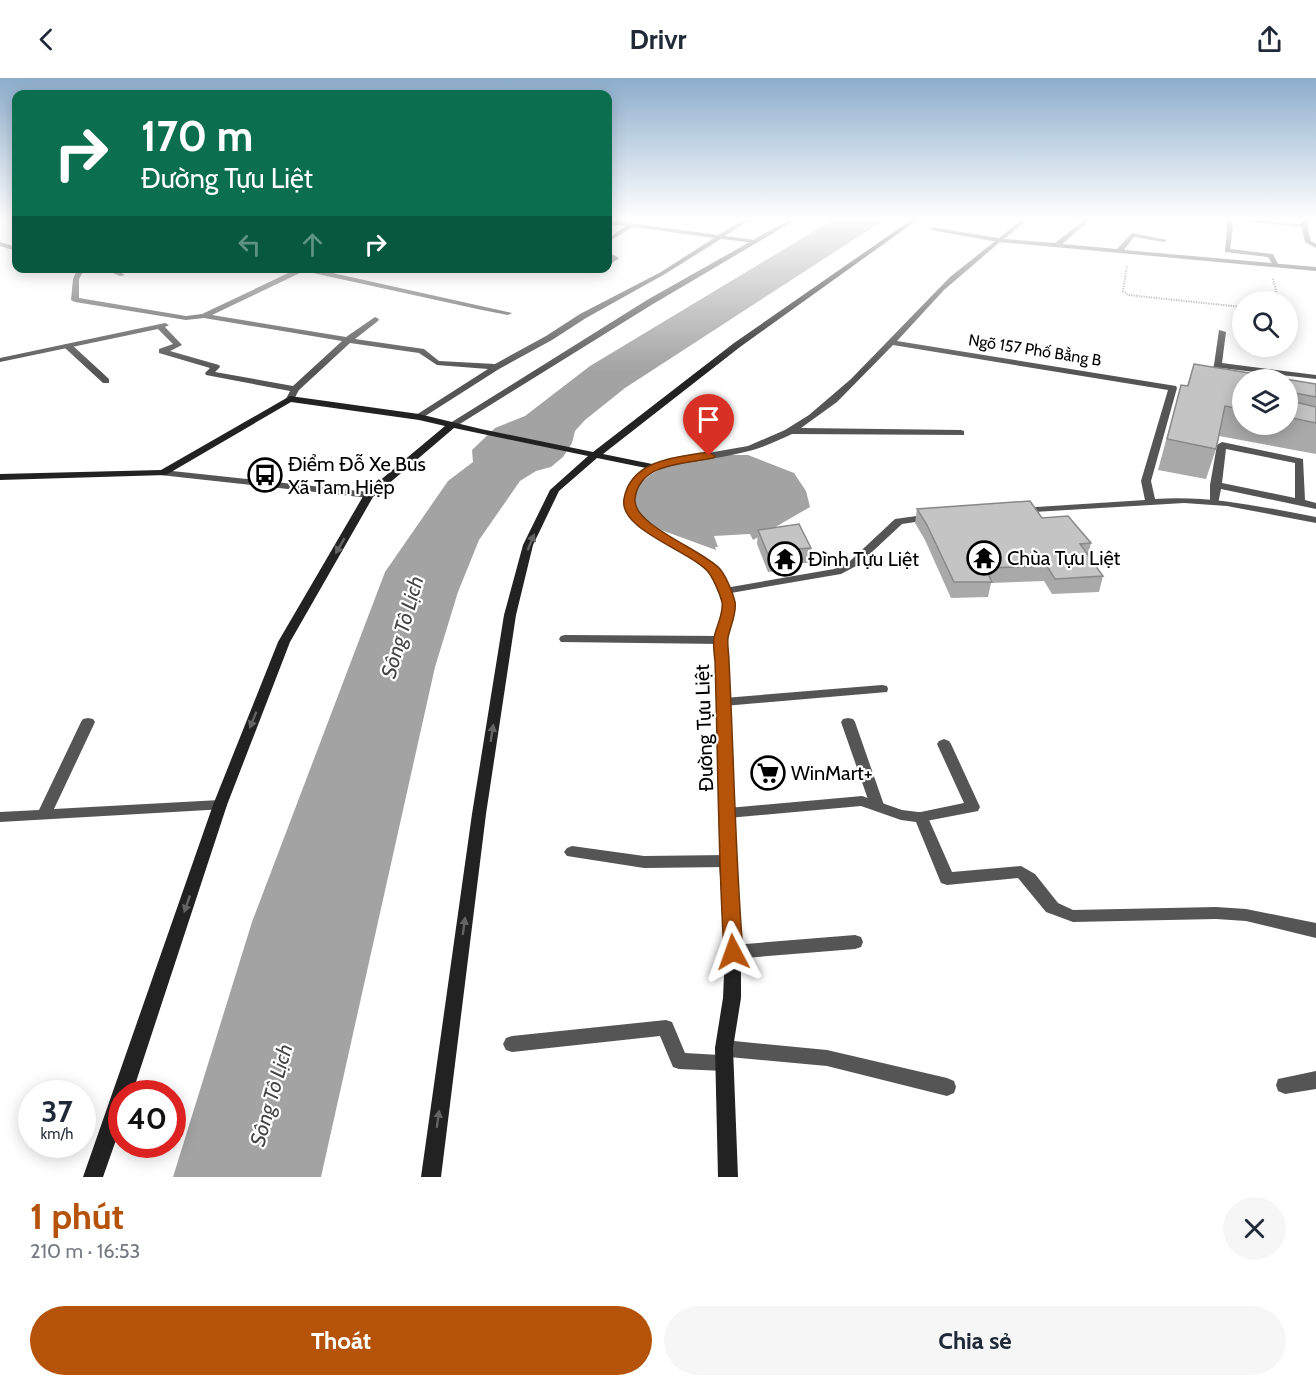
<!DOCTYPE html>
<html lang="vi">
<meta charset="utf-8">
<style>
:root{--surface:#fff;--page:#f6f6f7;--text:#1f2937;--muted:#747a83;--accent:#b45309}
body{margin:0;font-family:Cabin,sans-serif;background:var(--page);color:var(--text);height:100vh;display:flex;flex-direction:column;font-size:22px;white-space:nowrap}
*{box-sizing:border-box;margin:0}
p{font-size:20px;color:var(--muted)}
.icon{flex:none;width:33px;height:33px;fill:none;stroke:currentColor;stroke-width:2;stroke-linecap:round;stroke-linejoin:round}
.map{position:relative;height:1099px;overflow:hidden}
.panel{display:flex;flex-direction:column;background:var(--surface);flex:1}
.panel>*{flex:none}
.hud{position:absolute;left:12px;top:12px;width:600px;height:183px;border-radius:12px;box-shadow:0 3px 15px #0003;background:#0b6e4f;color:#fff;overflow:hidden}
.buttons{position:absolute;left:1232px;top:213px;display:grid;gap:12px}
.buttons a{display:grid;place-items:center;width:66px;height:66px;border-radius:50%;background:var(--surface);box-shadow:0 3px 15px #0003;font-size:30px}
.speed{position:absolute;left:18px;top:1002px;display:flex;gap:12px;font-size:30px;font-weight:700;text-align:center}
.speed>*{display:grid;place-content:center;width:78px;height:78px;border-radius:50%;background:var(--surface);box-shadow:0 3px 15px #0003;line-height:1}
.speed small{font-size:15px;font-weight:400}
.speed .limit{border:9px solid #d22;background:#fff;color:#111}
.pin{position:absolute;display:grid;place-items:center;width:51px;height:51px;color:#fff;margin:-62px -26px;border-radius:50% 50% 50% 0;rotate:-45deg;box-shadow:0 0 6px #0007}
.pin .icon{rotate:45deg}
.me{position:absolute;width:66px;margin:-33px;rotate:356deg;stroke-linejoin:round;filter:drop-shadow(0 0 4px #0008)}
.turn{display:flex;align-items:center;gap:21px;height:126px;padding:0 30px;font-size:27px}
.turn .icon{width:78px;height:78px;stroke-width:2.5}
.turn b{display:block;font-size:42px;line-height:51px}
.lanes{display:flex;align-items:center;height:57px;padding:0 30px;background:#0003;justify-content:center;gap:30px;direction:ltr}
.lanes .off{opacity:.35}
.round{display:grid;place-items:center;flex:none;width:63px;height:63px;border-radius:32px;background:var(--page)}
.head{display:flex;align-items:center;justify-content:space-between;height:102px;padding:0 30px}
h1{font-size:36px;font-weight:800;line-height:45px;color:var(--accent)}
.cta{display:flex;gap:12px;margin-top:auto;padding:12px 30px}
.cta a{flex:1;height:69px;border-radius:36px;background:var(--accent);color:#fff;font-size:24px;font-weight:800;line-height:69px;text-align:center}
.cta a+a{background:var(--page);color:var(--text)}
header{display:flex;justify-content:space-between;align-items:center;height:78px;padding:0 30px;background:var(--surface);font-size:27px;font-weight:800}
.map>svg:first-child{display:block}
.water{fill:#a3a3a3}
.lines{fill:none;stroke-linecap:round;stroke-linejoin:round}
.path{stroke:#777;stroke-width:2;stroke-dasharray:1 1.5;stroke-linecap:butt}
.lane{fill:#555;fill-rule:evenodd}
.street{fill:#555;fill-rule:evenodd}
.secondary{fill:#222;fill-rule:evenodd}
.wall{fill:#a9a9a9;fill-rule:evenodd}
.shaded-wall{fill:#898989}
.building{fill:#c4c4c4;stroke:#898989;stroke-width:1.5}
.oneway{fill:#646464}
.route{fill:#b45309;stroke:#753606;stroke-width:1.5}
.labels{text-anchor:middle;dominant-baseline:central;stroke-width:4.5;stroke-linejoin:round;paint-order:stroke}
.far-street-label{font-size:16px;fill:#000;stroke:#fff}
.poi-label{font-size:20px;fill:#000;stroke:#fff;text-anchor:start}
.street-label{font-size:20px;fill:#000;stroke:#fff}
.water-label{font-size:21px;font-style:italic;fill:#444;stroke:#fff}
</style>
<header><svg class="icon" aria-label="back" viewBox="0 0 24 24"><path d="M15 5l-7 7 7 7"/></svg>Drivr<svg class="icon" aria-label="share" viewBox="0 0 24 24"><path d="M12 15V3M7 8l5-5 5 5M5 13v7h14v-7"/></svg></header>
<div class="map">
<svg width="1316" height="1099" viewBox="0 0 1316 1099">
<rect width="100%" height="100%" fill="#fff"/>
<!-- water -->
<g class="water">
<polygon points="836,140 887,140 625,310 585,342 575,353 572,365 563,379 551,389 536,393 520,403 479,462 458,514 435,589 321,1099 173,1099 252,844 385,494 448,403 473,384 472,372 495,350 525,338 590,288"/>
<path d="M 727,377 L 748,377 L 794,395 L 806,413 L 810,429 L 753,462 L 750,456 L 714,458 L 718,469 L 715,469 L 716,472 L 661,452 L 634,435 L 632,422 C 645,383 692,383 727,377 Z"/>
</g>
<g class="lines">
<!-- path -->
<g class="path">
<polyline points="1127,188 1123,213 1128,217 1242,229"/>
<polyline points="1273,201 1279,224"/>
</g>
<!-- lane -->
<g class="lane">
<polygon points="747,140 753,140 725,158 754,162 757,164 756,165 721,161 665,196 586,240 552,262 499,291 419,342 415,339 416,337 488,291 437,287 419,275 350,265 299,312 293,323 290,324 286,321 290,313 206,297 205,295 210,290 159,275 159,271 173,266 158,251 0,284 0,280 165,245 169,247 165,249 182,267 170,273 219,287 220,289 215,294 293,308 342,263 204,240 186,242 75,224 71,222 73,201 78,190 85,190 79,201 79,220 186,238 202,236 299,190 310,190 512,235 508,237 482,232 304,193 212,237 346,259 375,239 379,241 378,243 355,261 424,271 439,283 495,286 546,258 580,236 661,194 714,160 633,149 608,164 608,160 626,148 608,146 608,142 718,157"/>
<polygon points="1221,140 1240,140 1307,147 1304,149 1231,142 1233,150 1230,171 1273,176 1278,186 1275,188 1273,187 1268,179 1225,174 1227,150 1225,142"/>
<polygon points="932,149 998,160 1001,162 998,164 930,152"/>
<polygon points="608,174 619,180 608,188 608,183 611,180 608,178"/>
<polygon points="101,190 111,190 125,197 120,198"/>
<polygon points="597,190 603,190 603,191 600,193"/>
<polygon points="1219,252 1226,254 1222,285 1316,297 1316,301 1221,290 1213,307 1207,307 1206,305 1214,287"/>
<path d="M 1222,364 L 1303,381 L 1305,422 L 1316,425 L 1316,431 L 1221,411 L 1218,426 L 1210,426 L 1210,407 L 1217,367 ZM 1226,371 L 1295,385 L 1295,420 L 1222,405 Z"/>
<polygon points="88,640 93,641 95,644 54,731 220,722 225,723 227,727 225,731 0,744 0,734 39,732 81,644 83,641"/>
<polygon points="848,640 853,641 855,644 884,727 882,731 877,732 872,731 870,727 841,644 843,641"/>
<polygon points="944,661 949,663 951,666 980,729 978,733 973,734 921,744 916,743 914,739 916,735 964,725 937,666 939,663"/>
<polygon points="1316,993 1316,1011 1285,1016 1278,1013 1276,1007 1278,1001"/>
</g>
<!-- street -->
<g class="street">
<polygon points="792,140 799,140 653,226 455,349 452,350 447,347 647,222"/>
<path d="M 1024,140 L 1030,140 L 1004,161 L 1055,165 L 1087,140 L 1093,140 L 1062,166 L 1117,171 L 1132,155 L 1167,162 L 1164,164 L 1134,159 L 1124,172 L 1316,189 L 1316,193 L 1000,164 L 944,212 L 897,263 L 1176,308 L 1177,310 L 1151,403 L 1155,421 C 1210,417 1262,429 1316,439 L 1316,445 L 1227,428 L 1184,425 L 1017,435 L 1016,433 L 1017,431 L 1021,430 L 1145,422 L 1141,403 L 1168,312 L 893,267 L 837,324 L 801,350 L 961,352 L 964,353 L 964,357 L 792,356 C 779,362 766,368 753,372 C 720,381 687,383 654,392 L 649,389 L 668,382 L 748,368 L 785,352 L 809,337 L 851,301 L 950,199 Z"/>
<polygon points="1305,140 1311,140 1307,146 1311,163 1316,166 1316,170 1305,164 1301,146"/>
<polygon points="0,164 16,169 16,173 0,168"/>
<polygon points="65,266 71,266 109,301 109,305 103,305 65,270"/>
<polygon points="163,392 369,414 374,417 369,420 160,397 158,395"/>
<polygon points="931,436 935,437 936,439 935,441 902,446 858,487 841,496 725,516 719,513 725,510 834,491 850,483 895,441"/>
<polygon points="565,557 721,558 727,562 721,566 561,564 559,561 561,558"/>
<polygon points="882,607 887,608 888,611 887,614 724,628 717,624 724,620"/>
<polygon points="862,718 902,732 926,735 952,794 1021,788 1035,796 1058,825 1073,832 1216,829 1246,831 1316,845 1316,860 1246,843 1216,841 1073,844 1046,834 1018,800 947,807 941,805 916,744 901,742 861,728 728,740 723,739 721,735 723,731 728,730"/>
<polygon points="572,768 644,778 727,777 732,779 735,783 732,787 727,789 644,790 567,778 564,774 567,770"/>
<polygon points="855,857 861,859 863,864 861,869 855,871 733,881 727,879 725,874 727,869 733,867"/>
<polygon points="666,942 672,944 685,975 720,977 715,970 718,964 724,962 827,972 947,1000 954,1003 956,1009 954,1015 947,1018 827,988 729,979 733,985 731,991 724,993 679,991 673,989 660,958 512,974 506,972 503,966 506,960 512,958"/>
</g>
<!-- secondary -->
<polygon class="secondary" points="914,140 920,140 740,269 603,376 657,387 657,391 646,399 638,410 634,423 638,435 649,446 705,479 720,493 735,526 727,562 735,735 735,783 741,874 741,920 733,970 738,1099 718,1099 715,970 723,920 725,874 719,783 721,735 715,562 723,526 711,496 697,483 641,450 628,436 624,423 628,410 640,395 646,390 597,380 559,413 533,467 516,537 486,736 441,1099 421,1099 472,736 504,537 523,467 550,412 588,378 454,350 373,419 290,564 227,727 132,1016 122,1016 122,1045 103,1099 83,1099 213,727 278,564 365,415 445,348 419,342 291,324 166,397 0,402 0,396 161,392 290,318 419,336 481,351 593,374 734,265"/>
</g>
<!-- wall -->
<g class="wall">
<path d="M 1194,286 L 1316,306 L 1316,376 L 1219,358 L 1216,371 L 1206,401 L 1158,392 L 1181,307 L 1187,308 ZM 1242,302 L 1287,302 L 1287,346 L 1242,346 Z"/>
<polygon points="917,431 1042,440 1091,465 1088,477 1103,498 1099,514 1052,516 1044,503 991,505 988,519 951,520 925,462 915,445"/>
<polygon points="758,452 811,470 809,485 798,485 797,491 768,494 757,466"/>
</g>
<!-- shaded-wall -->
<polygon class="shaded-wall" points="1242,307 1242,309 1235,330 1237,309"/>
<!-- building -->
<g class="building">
<polygon points="1194,286 1316,306 1316,319 1295,315 1287,315 1287,302 1242,302 1242,307 1237,309 1238,316 1242,316 1242,331 1225,328 1216,371 1167,361 1181,307 1188,308"/>
<polygon points="1287,322 1316,329 1316,345 1287,339"/>
<polygon points="1030,423 1042,440 1068,438 1091,465 1080,466 1103,498 1055,501 1047,488 985,490 992,504 954,504 927,447 917,431"/>
<polygon points="799,446 811,470 796,471 799,477 769,479 758,452"/>
</g>
<!-- one-way arrows -->
<defs><path id="oneway-solid" d="M-6-.8H1V-3.2L6.5 0L1 3.2V.8H-6Z" transform="scale(1.5)"/></defs>
<g class="oneway">
<use href="#oneway-solid" transform="translate(531 464) rotate(-68)"/>
<use href="#oneway-solid" transform="translate(340 468) rotate(120)"/>
<use href="#oneway-solid" transform="translate(253 642) rotate(112)"/>
<use href="#oneway-solid" transform="translate(492 655) rotate(-81)"/>
<use href="#oneway-solid" transform="translate(187 826) rotate(109)"/>
<use href="#oneway-solid" transform="translate(464 848) rotate(-82)"/>
<use href="#oneway-solid" transform="translate(438 1041) rotate(-82)"/>
</g>
<!-- sky -->
<linearGradient id="sky" x2="0" y2="1"><stop stop-color="#8cadcc"/><stop offset="0.48" stop-color="#fff"/><stop offset="1" stop-color="#fff" stop-opacity="0"/></linearGradient>
<rect width="1316" height="293" fill="url(#sky)"/>
<!-- route -->
<path class="route" d="M 709,374 L 715,378 L 713,380 C 686,386 639,384 635,421 C 632,447 703,472 720,491 C 726,498 733,515 735,524 C 737,535 730,549 728,560 C 727,567 729,575 729,583 C 734,680 735,777 743,874 L 740,879 L 733,882 L 726,879 L 724,874 C 718,777 718,680 715,583 C 714,575 713,567 714,560 C 716,549 724,535 722,524 C 720,516 714,502 709,495 C 692,473 618,452 624,421 C 631,381 678,379 709,374 Z"/>
<!-- icons -->
<defs>
<symbol id="bus-ring" viewBox="-11 -11 22 22"><circle r="9.5" fill="#fff" stroke="#000" stroke-width="1.5"/><path d="M-5-6H5V4H4V6H2V4H-2V6H-4V4H-5ZM-3.5-4V0h7V-4ZM-3.5 1.2v1.5H-2V1.2ZM2 1.2v1.5H3.5V1.2Z" fill="#000"/></symbol>
<symbol id="temple-ring" viewBox="-11 -11 22 22"><circle r="9.5" fill="#fff" stroke="#000" stroke-width="1.5"/><path d="M0-6L5-2H3V0L6.5 2.5H4V6H1.5V3h-3V6H-4V2.5H-6.5L-3 0V-2H-5Z" fill="#000"/></symbol>
<symbol id="supermarket-ring" viewBox="-11 -11 22 22"><circle r="9.5" fill="#fff" stroke="#000" stroke-width="1.5"/><path d="M-6-5.5h2.5l.6 2H6L4.5 2H-2.5L-4.4-4H-6ZM-1.5 3.2a1.3 1.3 0 1 0 .1 0ZM3 3.2a1.3 1.3 0 1 0 .1 0Z" fill="#000"/></symbol>
</defs>
<g fill-rule="evenodd">
<use href="#bus-ring" x="246" y="378" width="38" height="38"/>
<use href="#temple-ring" x="965" y="461" width="38" height="38"/>
<use href="#temple-ring" x="766" y="462" width="38" height="38"/>
<use href="#supermarket-ring" x="749" y="676" width="38" height="38"/>
</g>
<g class="labels">
<!-- far-street labels -->
<g class="far-street-label">
<text transform="translate(1035 272) rotate(9)">Ngõ 157 Phố Bằng B</text>
</g>
<!-- poi labels -->
<g class="poi-label">
<text x="288" y="386">Điểm Đỗ Xe Bus<tspan x="288" dy="23">Xã Tam Hiệp</tspan></text>
<text x="1007" y="480">Chùa Tựu Liệt</text>
<text x="808" y="481">Đình Tựu Liệt</text>
<text x="791" y="695">WinMart+</text>
</g>
<!-- street labels -->
<g class="street-label">
<text transform="translate(704 650) rotate(-92)">Đường Tựu Liệt</text>
</g>
<!-- water labels -->
<g class="water-label">
<text transform="translate(402 549) rotate(-74)">Sông Tô Lịch</text>
<text transform="translate(271 1017) rotate(-74)">Sông Tô Lịch</text>
</g>
</g>
</svg>
<div class="buttons">
<a><svg class="icon" aria-label="search" viewBox="0 0 24 24"><circle cx="10" cy="10" r="6"/><path d="M15 15l6 6"/></svg></a>
<a><svg class="icon" aria-label="layers" viewBox="0 0 24 24"><path d="M12 4l9 5-9 5-9-5zM3 14l9 5 9-5"/></svg></a>
</div>
<div class="speed"><div>37<small>km/h</small></div><div class="limit">40</div></div>
<div class="pin" style="left:709px;top:378px;background:#d93025"><svg class="icon" aria-label="arrive" viewBox="0 0 24 24"><path d="M6 21V4h12l-3 4 3 4H6"/></svg></div>
<svg class="me" style="left:733px;top:874px" viewBox="-20 -20 40 40"><path d="M0-17L14 15 0 8-14 15z" fill="#b45309" stroke="#fff" stroke-width="4"/></svg>
<div class="hud">
<div class="turn"><svg class="icon" aria-label="right" viewBox="0 0 24 24"><path d="M7 20v-9h11M14 6l5 5-5 5"/></svg><div><b>170 m</b>Đường Tựu Liệt</div></div>
<div class="lanes"><svg class="icon off" aria-label="left" viewBox="0 0 24 24"><path d="M17 20v-9H6M10 6l-5 5 5 5"/></svg><svg class="icon off" aria-label="ahead" viewBox="0 0 24 24"><path d="M12 20V5M6 11l6-6 6 6"/></svg><svg class="icon" aria-label="right" viewBox="0 0 24 24"><path d="M7 20v-9h11M14 6l5 5-5 5"/></svg></div>
</div>
</div>
<section class="panel">
<div class="head"><div><h1>1 phút</h1><p>210 m · 16:53</p></div><a class="round"><svg class="icon" aria-label="close" viewBox="0 0 24 24"><path d="M6 6l12 12M18 6L6 18"/></svg></a></div>
<div class="cta"><a>Thoát</a><a>Chia sẻ</a></div>
</section>
